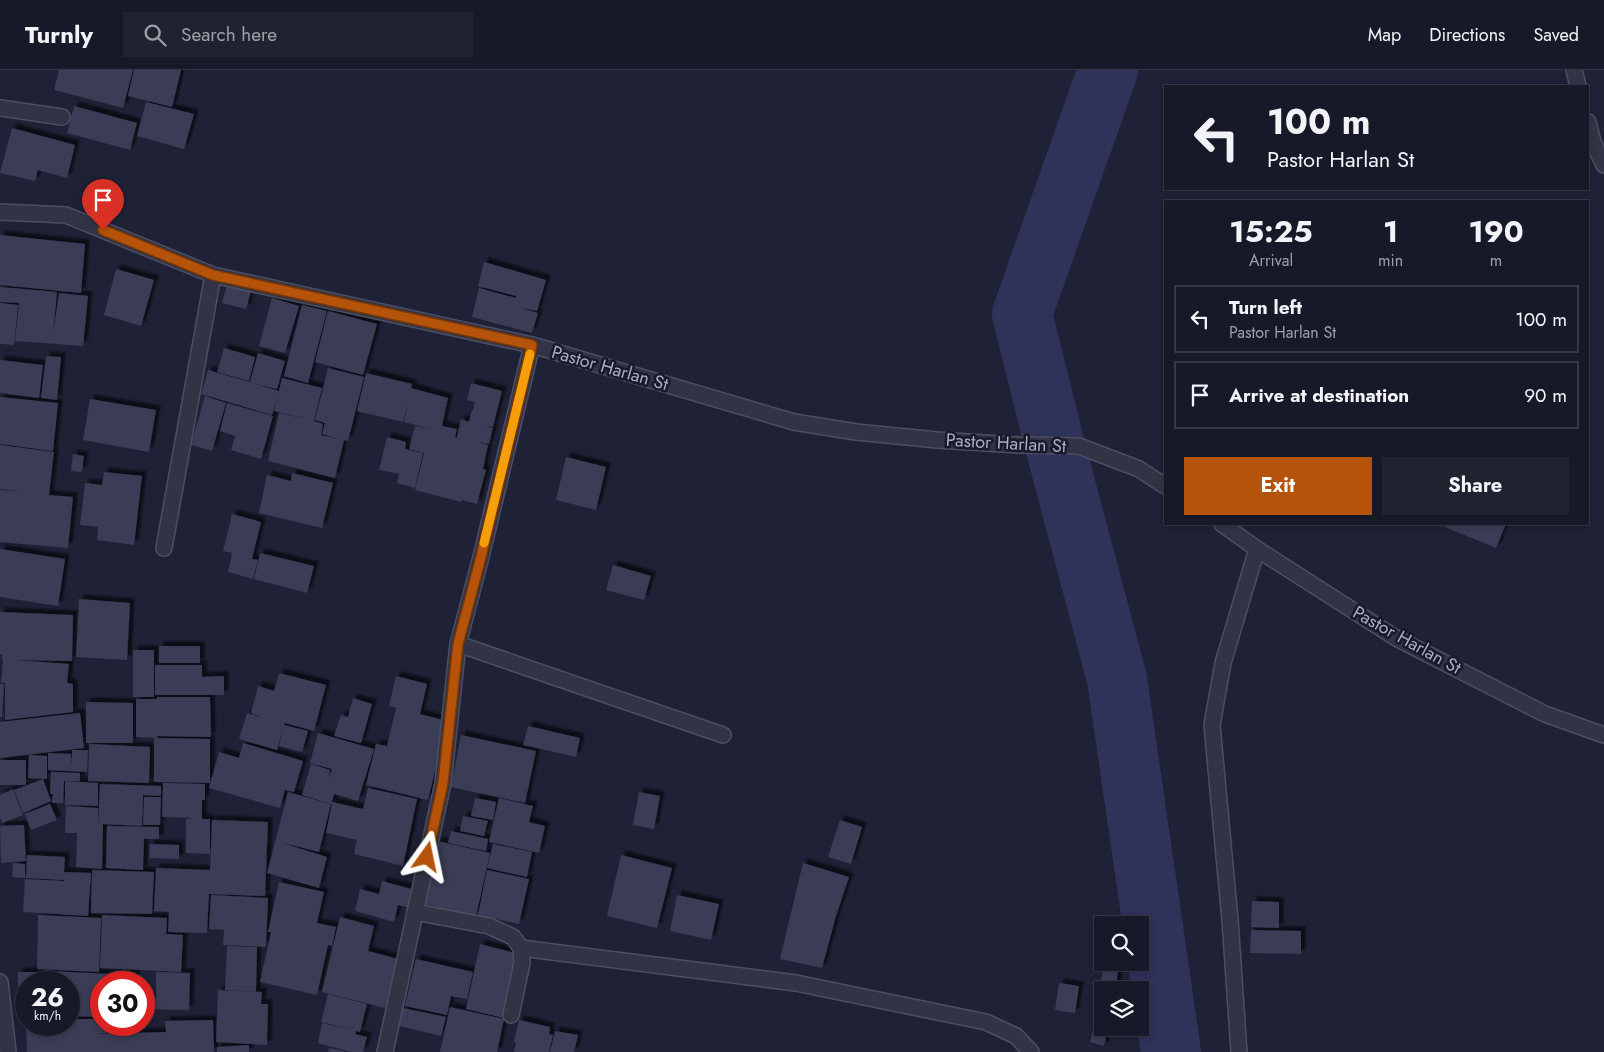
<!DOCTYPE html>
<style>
:root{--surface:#171928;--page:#202230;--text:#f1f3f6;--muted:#9ea0a8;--line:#363845;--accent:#b45309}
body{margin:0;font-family:Jost,sans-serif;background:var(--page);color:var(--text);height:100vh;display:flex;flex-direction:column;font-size:19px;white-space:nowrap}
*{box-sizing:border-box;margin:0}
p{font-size:16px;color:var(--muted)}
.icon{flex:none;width:28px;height:28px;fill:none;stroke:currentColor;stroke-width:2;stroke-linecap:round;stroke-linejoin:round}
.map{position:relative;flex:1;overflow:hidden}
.drawer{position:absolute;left:1164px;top:130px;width:425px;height:325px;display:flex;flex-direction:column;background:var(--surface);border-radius:0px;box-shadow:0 2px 8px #0003,0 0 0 1px var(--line)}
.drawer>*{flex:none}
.hud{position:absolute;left:1164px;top:15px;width:425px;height:105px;border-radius:0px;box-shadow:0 2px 8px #0003,0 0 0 1px var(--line);background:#171928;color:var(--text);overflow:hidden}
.fabs{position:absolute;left:1094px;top:846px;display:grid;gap:10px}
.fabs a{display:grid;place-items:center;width:55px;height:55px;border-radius:0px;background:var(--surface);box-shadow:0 2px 8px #0003,0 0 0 1px var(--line);font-size:25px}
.speed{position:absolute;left:15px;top:901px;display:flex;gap:10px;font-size:25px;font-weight:700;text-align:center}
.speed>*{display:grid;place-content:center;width:65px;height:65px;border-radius:50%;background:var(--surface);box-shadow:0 2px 8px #0003,0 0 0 1px var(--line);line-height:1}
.speed small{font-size:12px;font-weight:400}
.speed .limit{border:8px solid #d22;background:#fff;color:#111}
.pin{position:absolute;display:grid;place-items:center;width:42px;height:42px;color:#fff;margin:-51px -21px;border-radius:50% 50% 50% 0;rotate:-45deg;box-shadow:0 0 5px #0007}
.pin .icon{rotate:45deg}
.me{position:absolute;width:55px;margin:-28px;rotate:12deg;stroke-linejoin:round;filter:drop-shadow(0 0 4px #0008)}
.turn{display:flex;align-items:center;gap:18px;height:105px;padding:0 20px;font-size:22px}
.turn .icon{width:65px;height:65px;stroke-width:2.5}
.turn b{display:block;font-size:35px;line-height:42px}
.eta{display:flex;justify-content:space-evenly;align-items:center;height:85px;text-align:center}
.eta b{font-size:30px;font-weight:700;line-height:35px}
.button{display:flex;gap:10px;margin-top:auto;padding:10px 20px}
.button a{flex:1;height:58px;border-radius:0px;background:var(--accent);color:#fff;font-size:20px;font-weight:700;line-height:58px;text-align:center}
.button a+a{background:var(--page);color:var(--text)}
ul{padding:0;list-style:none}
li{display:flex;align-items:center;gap:15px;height:68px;margin:0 10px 8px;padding:0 10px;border:2px solid var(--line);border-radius:0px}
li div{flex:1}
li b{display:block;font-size:19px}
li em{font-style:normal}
header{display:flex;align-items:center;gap:30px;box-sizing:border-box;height:70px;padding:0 25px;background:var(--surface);border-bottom:1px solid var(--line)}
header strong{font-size:24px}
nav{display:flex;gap:28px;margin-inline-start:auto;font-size:18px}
.search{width:350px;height:45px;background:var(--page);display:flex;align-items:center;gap:12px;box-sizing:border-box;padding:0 18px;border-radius:0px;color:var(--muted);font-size:19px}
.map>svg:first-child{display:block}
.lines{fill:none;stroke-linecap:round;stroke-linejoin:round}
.river{stroke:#2f3259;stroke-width:60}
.building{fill:#3a3c56;filter:url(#shadow)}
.minor-casing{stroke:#4d4e62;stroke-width:18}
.minor{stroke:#323446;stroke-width:15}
.route-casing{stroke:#753606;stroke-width:12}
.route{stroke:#b45309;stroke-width:9}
.slow{stroke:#f59e0b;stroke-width:9}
.labels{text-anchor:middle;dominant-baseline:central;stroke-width:5;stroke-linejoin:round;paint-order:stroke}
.street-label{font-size:18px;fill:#acadc4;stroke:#18192b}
</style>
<header>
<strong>Turnly</strong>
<div class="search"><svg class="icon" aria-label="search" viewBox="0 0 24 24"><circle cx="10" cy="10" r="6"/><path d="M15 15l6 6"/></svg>Search here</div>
<nav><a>Map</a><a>Directions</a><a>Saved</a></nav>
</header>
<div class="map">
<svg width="1604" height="982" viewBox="0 0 1604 982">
<defs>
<filter id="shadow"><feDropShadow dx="4.5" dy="-4.5" stdDeviation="1" flood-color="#0009"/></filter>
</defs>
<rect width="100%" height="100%" fill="#1f2136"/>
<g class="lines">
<!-- river -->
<polyline class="river" points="1108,0 1022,244 1055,376 1117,609 1171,982"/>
</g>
<!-- building -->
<g class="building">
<polygon points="59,0 133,0 123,38 54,20"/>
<polygon points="134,0 181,0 172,37 128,26"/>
<polygon points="146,32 194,44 184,79 137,66"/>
<polygon points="74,36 137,53 130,80 67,63"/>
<polygon points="12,58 75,75 67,108 38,100 35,111 0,103"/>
<polygon points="0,165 85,174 81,223 0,215"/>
<polygon points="484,192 546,210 537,241 518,237 538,243 532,263 472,247 479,218 516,228 516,226 478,216"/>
<polygon points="116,199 154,210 141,256 104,245"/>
<polygon points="227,214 251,221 246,239 222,233"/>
<polygon points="0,217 57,222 53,264 59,223 88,226 83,276 15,271 19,233 0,232"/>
<polygon points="272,228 299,236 285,283 259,276"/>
<polygon points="0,233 18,235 14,275 0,274"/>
<polygon points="302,235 327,241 308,313 284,306"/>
<polygon points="328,241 377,254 363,305 315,292"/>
<polygon points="224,278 255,287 249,311 217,302"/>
<polygon points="258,283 285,291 277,319 252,313 279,321 282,308 322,318 314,351 323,354 321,365 341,370 322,364 325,353 315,350 328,298 364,307 348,371 344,370 335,408 268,391 279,343 307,349 274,341 278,325 272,345 201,324 208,300 250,312"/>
<polygon points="46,286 61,287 57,330 41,328"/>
<polygon points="0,290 43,295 39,328 0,323"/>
<polygon points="366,303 412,314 411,318 448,328 442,356 457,359 455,367 457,367 461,349 469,352 472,340 473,340 475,332 467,330 471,313 502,321 493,357 484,355 493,358 489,374 477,372 488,375 483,399 486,400 477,434 462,430 461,432 415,420 424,383 409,379 415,356 430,359 404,352 408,333 403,352 357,341"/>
<polygon points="205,326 226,333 212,381 191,375"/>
<polygon points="0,327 58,333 53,381 0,374"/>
<polygon points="90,329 156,340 149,382 83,370"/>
<polygon points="227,333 273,346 261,389 231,380 235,366 220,361"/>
<polygon points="387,367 406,372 405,379 423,383 415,418 397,413 399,404 379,400"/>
<polygon points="0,375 54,382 49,425 73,427 68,478 0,472 0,420 24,422 0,419"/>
<polygon points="73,384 84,386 82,402 71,401"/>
<polygon points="566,387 606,397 596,440 556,430"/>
<polygon points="104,402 142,406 134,475 97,470 98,457 80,455 85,413 102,415"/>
<polygon points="292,403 333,413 322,458 259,443 267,405 291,411"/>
<polygon points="232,444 261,452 252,489 258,490 253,509 228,502 232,483 223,481"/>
<polygon points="1438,454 1506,454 1496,478"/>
<polygon points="0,479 65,489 58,536 0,527"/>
<polygon points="260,483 314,496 307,523 254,509"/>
<polygon points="613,495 651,506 644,530 606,520"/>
<polygon points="79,529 130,533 127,590 76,587"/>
<polygon points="0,542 73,545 72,591 15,590 69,594 67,613 73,614 73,642 5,650 5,613 1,613 3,589 2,589 2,584 0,584"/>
<rect x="159" y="576" width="41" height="17"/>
<rect x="133" y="580" width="21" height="47"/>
<polygon points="155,595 202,595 202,607 224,606 224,625 155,625"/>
<polygon points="279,603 326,615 314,661 285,653 284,655 308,661 302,682 279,676 283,659 277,680 239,669 247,643 266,649 251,643 258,616 274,621"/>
<polygon points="396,606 427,614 420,644 447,651 428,730 366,715 376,674 387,676 396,638 389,636"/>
<polygon points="0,614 4,614 2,647 0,647"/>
<polygon points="157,627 210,627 211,667 157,666 157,668 210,669 210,713 154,712 154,668 136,667 136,629 157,629"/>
<polygon points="353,628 372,634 361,673 334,666 341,645 348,647"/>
<polygon points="86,632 133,633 133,673 86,673"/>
<polygon points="80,643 84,678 0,688 0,652"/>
<polygon points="528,656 580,668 576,687 523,675"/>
<polygon points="318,663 374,679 358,731 334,724 332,732 363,739 368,718 417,729 403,796 354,784 357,770 326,763 332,734 302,725 311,694 330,700 328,709 332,699 310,693"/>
<polygon points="461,665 536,681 525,733 451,717"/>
<polygon points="243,673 303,691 294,722 285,720 280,738 209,718 219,682 239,688"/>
<polygon points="89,674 150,677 149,713 88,711"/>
<polygon points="72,680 88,680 87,702 48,700 48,683 71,684 72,695"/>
<polygon points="29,685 47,686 47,709 28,708"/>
<rect x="0" y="690" width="26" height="25"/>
<polygon points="51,702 80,703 80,711 60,711 64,711 63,733 52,733 53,724 50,724"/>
<polygon points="43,709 51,731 23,743 14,720"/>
<polygon points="65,711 98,713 98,736 65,735"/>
<polygon points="163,713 205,714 205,730 202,730 202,749 210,749 210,784 186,783 186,749 193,748 162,747"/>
<polygon points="100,714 161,716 161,726 143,725 142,756 103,754 102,799 76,797 77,763 65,763 66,736 98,738 98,755"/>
<polygon points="13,719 23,745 2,753 0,748 0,725"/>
<polygon points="288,722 331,734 319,782 279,772 327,787 319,818 267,803"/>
<polygon points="639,722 660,726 654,759 633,755"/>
<polygon points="144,727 161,727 160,755 143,755"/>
<polygon points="475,728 496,732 493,750 471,746"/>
<polygon points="499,728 533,736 529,752 545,756 539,783 489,772"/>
<polygon points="50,734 57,750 31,760 25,744"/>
<polygon points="463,746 488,751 484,766 460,761"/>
<polygon points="212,750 268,752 265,826 209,824 207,863 168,862 169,842 154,841 156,798 210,800"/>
<polygon points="840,750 862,757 851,794 828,787"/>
<polygon points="24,755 26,791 1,793 0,756"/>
<polygon points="107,756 159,757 159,769 144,769 143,800 106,798"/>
<polygon points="451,761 488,769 486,781 448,773"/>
<polygon points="437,771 490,783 476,846 424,834"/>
<polygon points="150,774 179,775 179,789 149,788"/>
<polygon points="493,774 532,782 527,807 487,798"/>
<polygon points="27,785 65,787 64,802 91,803 88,846 23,842 25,809 64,811 64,810 26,808"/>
<polygon points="621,785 672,798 657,858 607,846"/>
<polygon points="13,793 25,794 25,808 12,807"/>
<polygon points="803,793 849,807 836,846 822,898 780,889"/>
<polygon points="92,800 154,802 152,844 91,843"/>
<polygon points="487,800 529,809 519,854 478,845"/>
<polygon points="382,811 415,820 410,838 398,835 394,852 355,841 360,819 379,824"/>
<polygon points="279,812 324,822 317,853 336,857 332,876 328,875 317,925 260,912 271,862 268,862"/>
<polygon points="211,825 268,828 266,877 223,875 224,860 209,859"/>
<polygon points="677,825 719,834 711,870 670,861"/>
<polygon points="1252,831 1279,832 1279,858 1251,857"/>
<polygon points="38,845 101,848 99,902 37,899"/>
<polygon points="102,845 167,848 166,864 183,865 181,902 100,898"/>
<polygon points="340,847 374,856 368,881 398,889 385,938 322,922"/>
<polygon points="1251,860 1301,861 1301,884 1250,883"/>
<polygon points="480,874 519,884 504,948 466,939"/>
<polygon points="227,876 257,877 256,922 225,920"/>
<polygon points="416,889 473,902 467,929 451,926 447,945 405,936"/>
<polygon points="1103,897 1118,899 1116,920 1102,920 1102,934 1098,933"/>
<polygon points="48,901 111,904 110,912 101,912 101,947 69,946 69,912 47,912"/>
<polygon points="18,902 45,902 45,912 26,912 26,949 18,949"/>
<polygon points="112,902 135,902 135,912 111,912"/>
<polygon points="156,902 190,903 189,940 144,939 144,927 156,928"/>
<polygon points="1059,913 1079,916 1075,943 1055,940"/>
<polygon points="218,920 262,922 261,934 268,934 267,975 216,972"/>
<polygon points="328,924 367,934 360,962 356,961 355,964 367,967 363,982 351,982 318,973 322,953 354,960 321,952"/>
<polygon points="450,937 504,949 497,982 440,982"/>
<polygon points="403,938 446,947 441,966 399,956"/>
<polygon points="69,949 101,949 101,955 106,955 106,963 95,964 166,962 165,951 213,950 214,982 27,982 26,955 56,955 57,962 57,955 69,955"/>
<polygon points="519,950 550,957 549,964 553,965 549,982 514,982 516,973 514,972"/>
<polygon points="1095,952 1102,954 1102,958 1108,958 1104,976 1090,972"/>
<polygon points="555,961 578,965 574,982 550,982"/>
<polygon points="249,975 249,982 217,982 217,977"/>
<polygon points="329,978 344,981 344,982 328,982"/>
</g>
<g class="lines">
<defs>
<g id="minor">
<polyline points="1574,0 1578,16"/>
<polyline points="0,38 62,47"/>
<polyline points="1588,52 1593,72 1604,95"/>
<polyline points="0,142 66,145 213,205 532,275 794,352 856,362 937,370 1019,375 1079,376 1139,399 1165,416"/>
<polyline points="1222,454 1257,479 1396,568 1545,644 1604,665"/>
<polyline points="164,478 213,205"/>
<polyline points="458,574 723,665"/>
<polyline points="415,842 489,856 513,867 521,878 522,893 511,945"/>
<polyline points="521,878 796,913 986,952 1016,966 1031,982"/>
<polyline points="0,912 8,982"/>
<polyline points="385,982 443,713 458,574 481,487 532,275"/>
<polyline points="1239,982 1230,850 1212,655 1223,593 1257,479"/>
</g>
</defs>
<!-- minor casing -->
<use href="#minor" class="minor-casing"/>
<!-- minor -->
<use href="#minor" class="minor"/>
</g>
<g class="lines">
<defs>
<polyline id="route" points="103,160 213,205 532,275 481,487 458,574 443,713 427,787"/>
</defs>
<!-- route casing -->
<use href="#route" class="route-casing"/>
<!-- route -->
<use href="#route" class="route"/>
<!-- slow -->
<polyline class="slow" points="484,473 530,284"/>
</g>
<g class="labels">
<!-- street labels -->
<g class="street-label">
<text transform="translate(610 298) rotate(16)">Pastor Harlan St</text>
<text transform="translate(1006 373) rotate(3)">Pastor Harlan St</text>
<text transform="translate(1407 570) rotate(29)">Pastor Harlan St</text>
</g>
</g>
</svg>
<div class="fabs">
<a><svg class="icon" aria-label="search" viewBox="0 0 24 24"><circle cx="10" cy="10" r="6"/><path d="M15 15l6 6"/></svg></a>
<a><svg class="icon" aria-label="layers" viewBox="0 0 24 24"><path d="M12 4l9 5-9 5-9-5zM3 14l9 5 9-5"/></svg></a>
</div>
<div class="speed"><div>26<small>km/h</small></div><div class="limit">30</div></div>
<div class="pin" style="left:103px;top:160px;background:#d93025"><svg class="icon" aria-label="arrive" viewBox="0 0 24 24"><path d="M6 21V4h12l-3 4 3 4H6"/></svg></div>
<svg class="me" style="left:427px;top:787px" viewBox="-20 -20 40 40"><path d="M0-17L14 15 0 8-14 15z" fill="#b45309" stroke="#fff" stroke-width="4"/></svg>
<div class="hud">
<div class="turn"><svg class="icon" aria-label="left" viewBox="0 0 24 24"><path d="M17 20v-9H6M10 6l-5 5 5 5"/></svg><div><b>100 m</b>Pastor Harlan St</div></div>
</div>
<section class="drawer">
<div class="eta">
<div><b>15:25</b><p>Arrival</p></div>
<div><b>1</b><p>min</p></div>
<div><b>190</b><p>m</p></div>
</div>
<ul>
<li><svg class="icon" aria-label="left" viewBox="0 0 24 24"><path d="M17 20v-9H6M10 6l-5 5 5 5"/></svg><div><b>Turn left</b><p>Pastor Harlan St</p></div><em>100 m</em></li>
<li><svg class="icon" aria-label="arrive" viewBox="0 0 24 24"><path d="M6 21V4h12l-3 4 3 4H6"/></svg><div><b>Arrive at destination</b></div><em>90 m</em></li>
</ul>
<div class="button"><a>Exit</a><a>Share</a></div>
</section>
</div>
